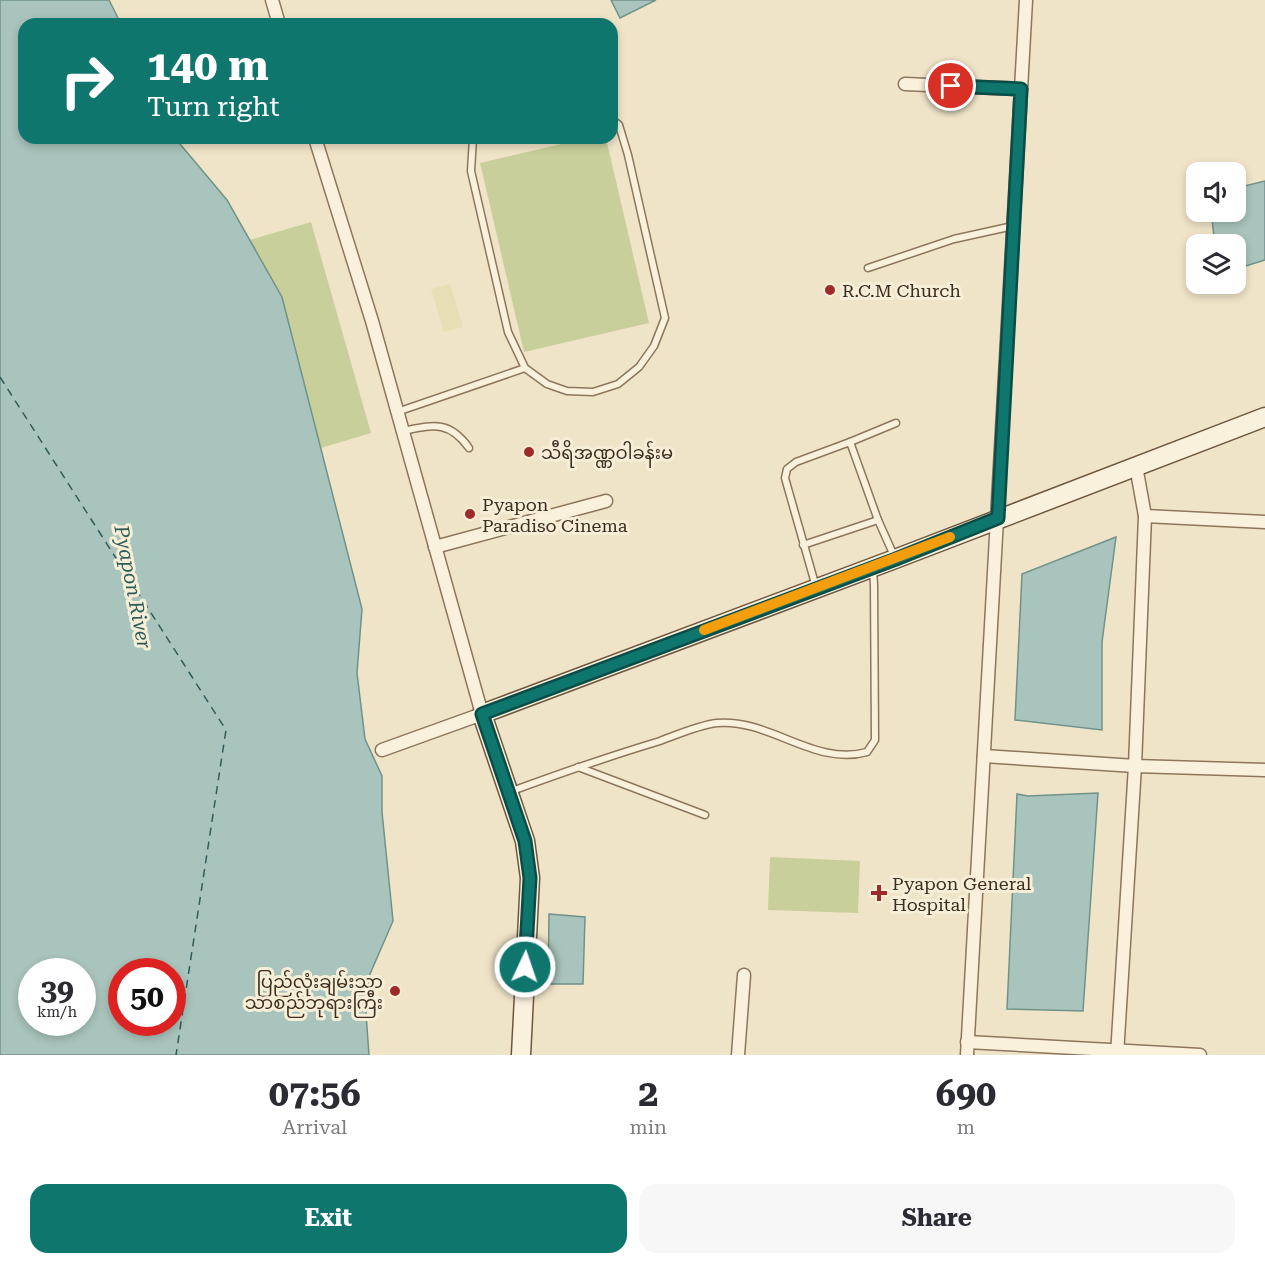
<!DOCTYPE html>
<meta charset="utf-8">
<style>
:root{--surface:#fff;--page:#f7f7f7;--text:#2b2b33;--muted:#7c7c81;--accent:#0f766e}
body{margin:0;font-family:"Roboto Serif","Noto Sans Myanmar",serif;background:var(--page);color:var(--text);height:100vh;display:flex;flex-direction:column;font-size:22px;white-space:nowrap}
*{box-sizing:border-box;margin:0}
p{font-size:20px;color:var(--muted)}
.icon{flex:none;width:33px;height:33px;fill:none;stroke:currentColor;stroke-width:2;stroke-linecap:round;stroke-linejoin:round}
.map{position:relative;height:1055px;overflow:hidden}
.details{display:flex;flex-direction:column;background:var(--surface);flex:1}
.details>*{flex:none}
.top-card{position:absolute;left:18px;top:18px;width:600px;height:126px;border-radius:18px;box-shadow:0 3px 9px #0003;background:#0f766e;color:#fff;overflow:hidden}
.controls{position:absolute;left:1186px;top:162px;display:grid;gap:12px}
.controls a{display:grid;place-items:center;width:60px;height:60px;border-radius:12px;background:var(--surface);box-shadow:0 3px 9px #0003;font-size:30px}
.speed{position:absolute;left:18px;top:958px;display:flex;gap:12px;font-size:30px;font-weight:700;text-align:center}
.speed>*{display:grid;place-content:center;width:78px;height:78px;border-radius:50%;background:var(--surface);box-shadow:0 3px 9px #0003;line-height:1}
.speed small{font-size:15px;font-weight:400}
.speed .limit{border:9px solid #d22;background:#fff;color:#111}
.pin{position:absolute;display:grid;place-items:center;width:51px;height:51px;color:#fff;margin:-26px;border:3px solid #fff;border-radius:50%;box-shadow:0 2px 6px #0007}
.me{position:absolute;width:66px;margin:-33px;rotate:3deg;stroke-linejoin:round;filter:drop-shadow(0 0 4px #0008)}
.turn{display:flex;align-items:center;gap:21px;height:126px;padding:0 30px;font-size:27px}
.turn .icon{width:78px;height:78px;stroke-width:2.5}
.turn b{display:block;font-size:42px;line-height:51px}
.eta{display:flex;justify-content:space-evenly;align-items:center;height:102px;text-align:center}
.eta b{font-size:36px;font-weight:700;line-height:42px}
.primary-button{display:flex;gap:12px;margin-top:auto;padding:12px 30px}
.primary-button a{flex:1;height:69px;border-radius:18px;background:var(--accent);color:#fff;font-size:24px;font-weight:700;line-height:69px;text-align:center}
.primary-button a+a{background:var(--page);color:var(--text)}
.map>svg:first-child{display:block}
.farmland{fill:#e6deb5}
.green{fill:#c9cf9b}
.water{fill:#a9c4bc;stroke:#6f938a;stroke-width:1.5;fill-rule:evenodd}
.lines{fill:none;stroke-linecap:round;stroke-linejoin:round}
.ferry{stroke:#2f5d5a;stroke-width:1.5;stroke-dasharray:8 6;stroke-linecap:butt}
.service-casing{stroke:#8d765c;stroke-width:9}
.minor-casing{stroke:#8d765c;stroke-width:15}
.secondary-casing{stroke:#6f573f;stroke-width:21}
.service{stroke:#faf1dc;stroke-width:6}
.minor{stroke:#faf1dc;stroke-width:12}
.secondary{stroke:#faf1dc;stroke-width:18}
.route-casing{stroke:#0a4d48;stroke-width:15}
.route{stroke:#0f766e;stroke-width:10}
.slow{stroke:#f59e0b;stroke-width:10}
.poi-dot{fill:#9e2a2b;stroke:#f7eed8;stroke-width:2}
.labels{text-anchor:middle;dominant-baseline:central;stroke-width:6;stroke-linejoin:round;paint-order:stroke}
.poi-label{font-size:18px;fill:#3d2e20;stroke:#f7eed8;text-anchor:start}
.water-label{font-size:20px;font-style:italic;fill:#2f5d5a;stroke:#f7eed8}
</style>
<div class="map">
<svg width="1265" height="1055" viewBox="0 0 1265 1055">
<rect width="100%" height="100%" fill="#f0e4c8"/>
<!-- farmland -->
<polygon class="farmland" points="450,284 463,327 444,332 431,289"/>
<!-- green -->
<g class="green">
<polygon points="587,138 606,138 649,323 524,352 480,163"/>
<polygon points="311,222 371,433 321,448 282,297 250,240"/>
<polygon points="770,857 860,861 858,913 768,910"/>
</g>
<!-- water -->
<g class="water">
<path d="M 0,0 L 109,0 L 121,24 L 24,24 L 24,138 L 175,138 L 227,200 L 282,297 L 362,609 L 357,673 L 365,739 L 382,776 L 382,812 L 393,921 L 370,974 L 366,1013 L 369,1055 L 0,1055 ZM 32,972 L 82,972 L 82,1023 L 32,1023 ZM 122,972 L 172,972 L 172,1023 L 122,1023 Z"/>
<polygon points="611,0 656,0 620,18"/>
<polygon points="1265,181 1265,260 1236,269 1236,244 1215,244 1211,212 1236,212 1236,188"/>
<polygon points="1116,537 1102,642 1102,730 1015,720 1022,574"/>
<polygon points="1098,793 1083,1011 1007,1009 1017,794 1028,796"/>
<polygon points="549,914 585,917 583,984 548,984"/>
</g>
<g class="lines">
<!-- ferry -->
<polyline class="ferry" points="0,377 226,730 176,1055"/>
<defs>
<g id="service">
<polyline points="473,138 471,171 508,332 525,368 547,384 567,391 593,392 618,384 639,367 654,346 665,318 628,155 619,125 612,119"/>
<polyline points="868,268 954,239 1013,226"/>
<polyline points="397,412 525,368"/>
<path d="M 403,431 C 433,425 449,420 469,448"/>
<polyline points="850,442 896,423"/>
<polyline points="803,545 878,520"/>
<polyline points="816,587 785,478 787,469 796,462 850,442 878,520 895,558"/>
<polyline points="578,767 705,815"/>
<path d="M 512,791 C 561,773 610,756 660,741 C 676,735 699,725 717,723 C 769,718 815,767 867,752 L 875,740 L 874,585 L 873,570"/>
</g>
<g id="minor">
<polyline points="272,0 279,24"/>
<polyline points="905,84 1021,89"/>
<polyline points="315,138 372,321 482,714 382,750"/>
<polyline points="1145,516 1265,522"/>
<polyline points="435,547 606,501"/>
<polyline points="984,756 1135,766 1265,770"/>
<polyline points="967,1042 1200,1055"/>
<polyline points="738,1055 744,975"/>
<polyline points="967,1055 1026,0"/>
<polyline points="1117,1055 1135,766 1145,516 1136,466"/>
</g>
<polyline id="secondary" points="521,1055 530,878 525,841 482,714 895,559 1265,417"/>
</defs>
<!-- service casing -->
<use href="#service" class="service-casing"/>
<!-- minor casing -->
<use href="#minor" class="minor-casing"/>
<!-- secondary casing -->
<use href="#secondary" class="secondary-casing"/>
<!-- service -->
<use href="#service" class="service"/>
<!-- minor -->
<use href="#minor" class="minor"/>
<!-- secondary -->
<use href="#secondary" class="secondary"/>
</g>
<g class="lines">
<defs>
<polyline id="route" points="525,967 530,878 525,841 482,714 896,559 998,518 1021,89 951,86"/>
</defs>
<!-- route casing -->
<use href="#route" class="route-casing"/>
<!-- route -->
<use href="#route" class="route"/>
<!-- slow -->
<polyline class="slow" points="704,630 950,537"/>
</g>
<!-- markers -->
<g class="poi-dot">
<circle cx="830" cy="290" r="6"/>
<circle cx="529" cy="452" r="6"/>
<circle cx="470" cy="514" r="6"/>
<path d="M876 884h6v6h6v6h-6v6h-6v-6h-6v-6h6z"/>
<circle cx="395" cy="991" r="6"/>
</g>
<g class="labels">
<!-- poi labels -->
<g class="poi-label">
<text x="842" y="290">R.C.M Church</text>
<text x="541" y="452">သီရိအဏ္ဏဝါခန်းမ</text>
<text x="482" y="504">Pyapon<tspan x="482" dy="21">Paradiso Cinema</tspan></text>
<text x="892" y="883">Pyapon General<tspan x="892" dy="21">Hospital</tspan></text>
<text x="383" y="981" text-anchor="end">ပြည်လုံးချမ်းသာ<tspan x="383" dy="21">သာစည်ဘုရားကြီး</tspan></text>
</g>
<!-- water labels -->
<g class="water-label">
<text transform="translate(133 587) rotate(79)">Pyapon River</text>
</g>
</g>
</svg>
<div class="controls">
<a><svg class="icon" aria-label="sound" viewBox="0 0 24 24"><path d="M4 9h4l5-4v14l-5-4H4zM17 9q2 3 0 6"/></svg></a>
<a><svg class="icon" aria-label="layers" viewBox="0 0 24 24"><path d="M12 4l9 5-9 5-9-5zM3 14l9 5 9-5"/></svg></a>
</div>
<div class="speed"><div>39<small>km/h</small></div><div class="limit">50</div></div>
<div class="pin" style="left:951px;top:86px;background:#d93025"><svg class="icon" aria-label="arrive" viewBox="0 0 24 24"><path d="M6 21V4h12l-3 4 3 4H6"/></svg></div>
<svg class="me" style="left:525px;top:967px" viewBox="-20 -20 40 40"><circle r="17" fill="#0f766e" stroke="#fff" stroke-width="3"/><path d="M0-11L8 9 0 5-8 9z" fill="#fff"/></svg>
<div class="top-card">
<div class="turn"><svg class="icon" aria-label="right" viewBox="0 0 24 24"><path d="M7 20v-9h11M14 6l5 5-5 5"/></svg><div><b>140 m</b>Turn right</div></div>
</div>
</div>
<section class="details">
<div class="eta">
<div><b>07:56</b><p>Arrival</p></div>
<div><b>2</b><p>min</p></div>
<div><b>690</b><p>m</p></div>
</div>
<div class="primary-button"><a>Exit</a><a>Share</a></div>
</section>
